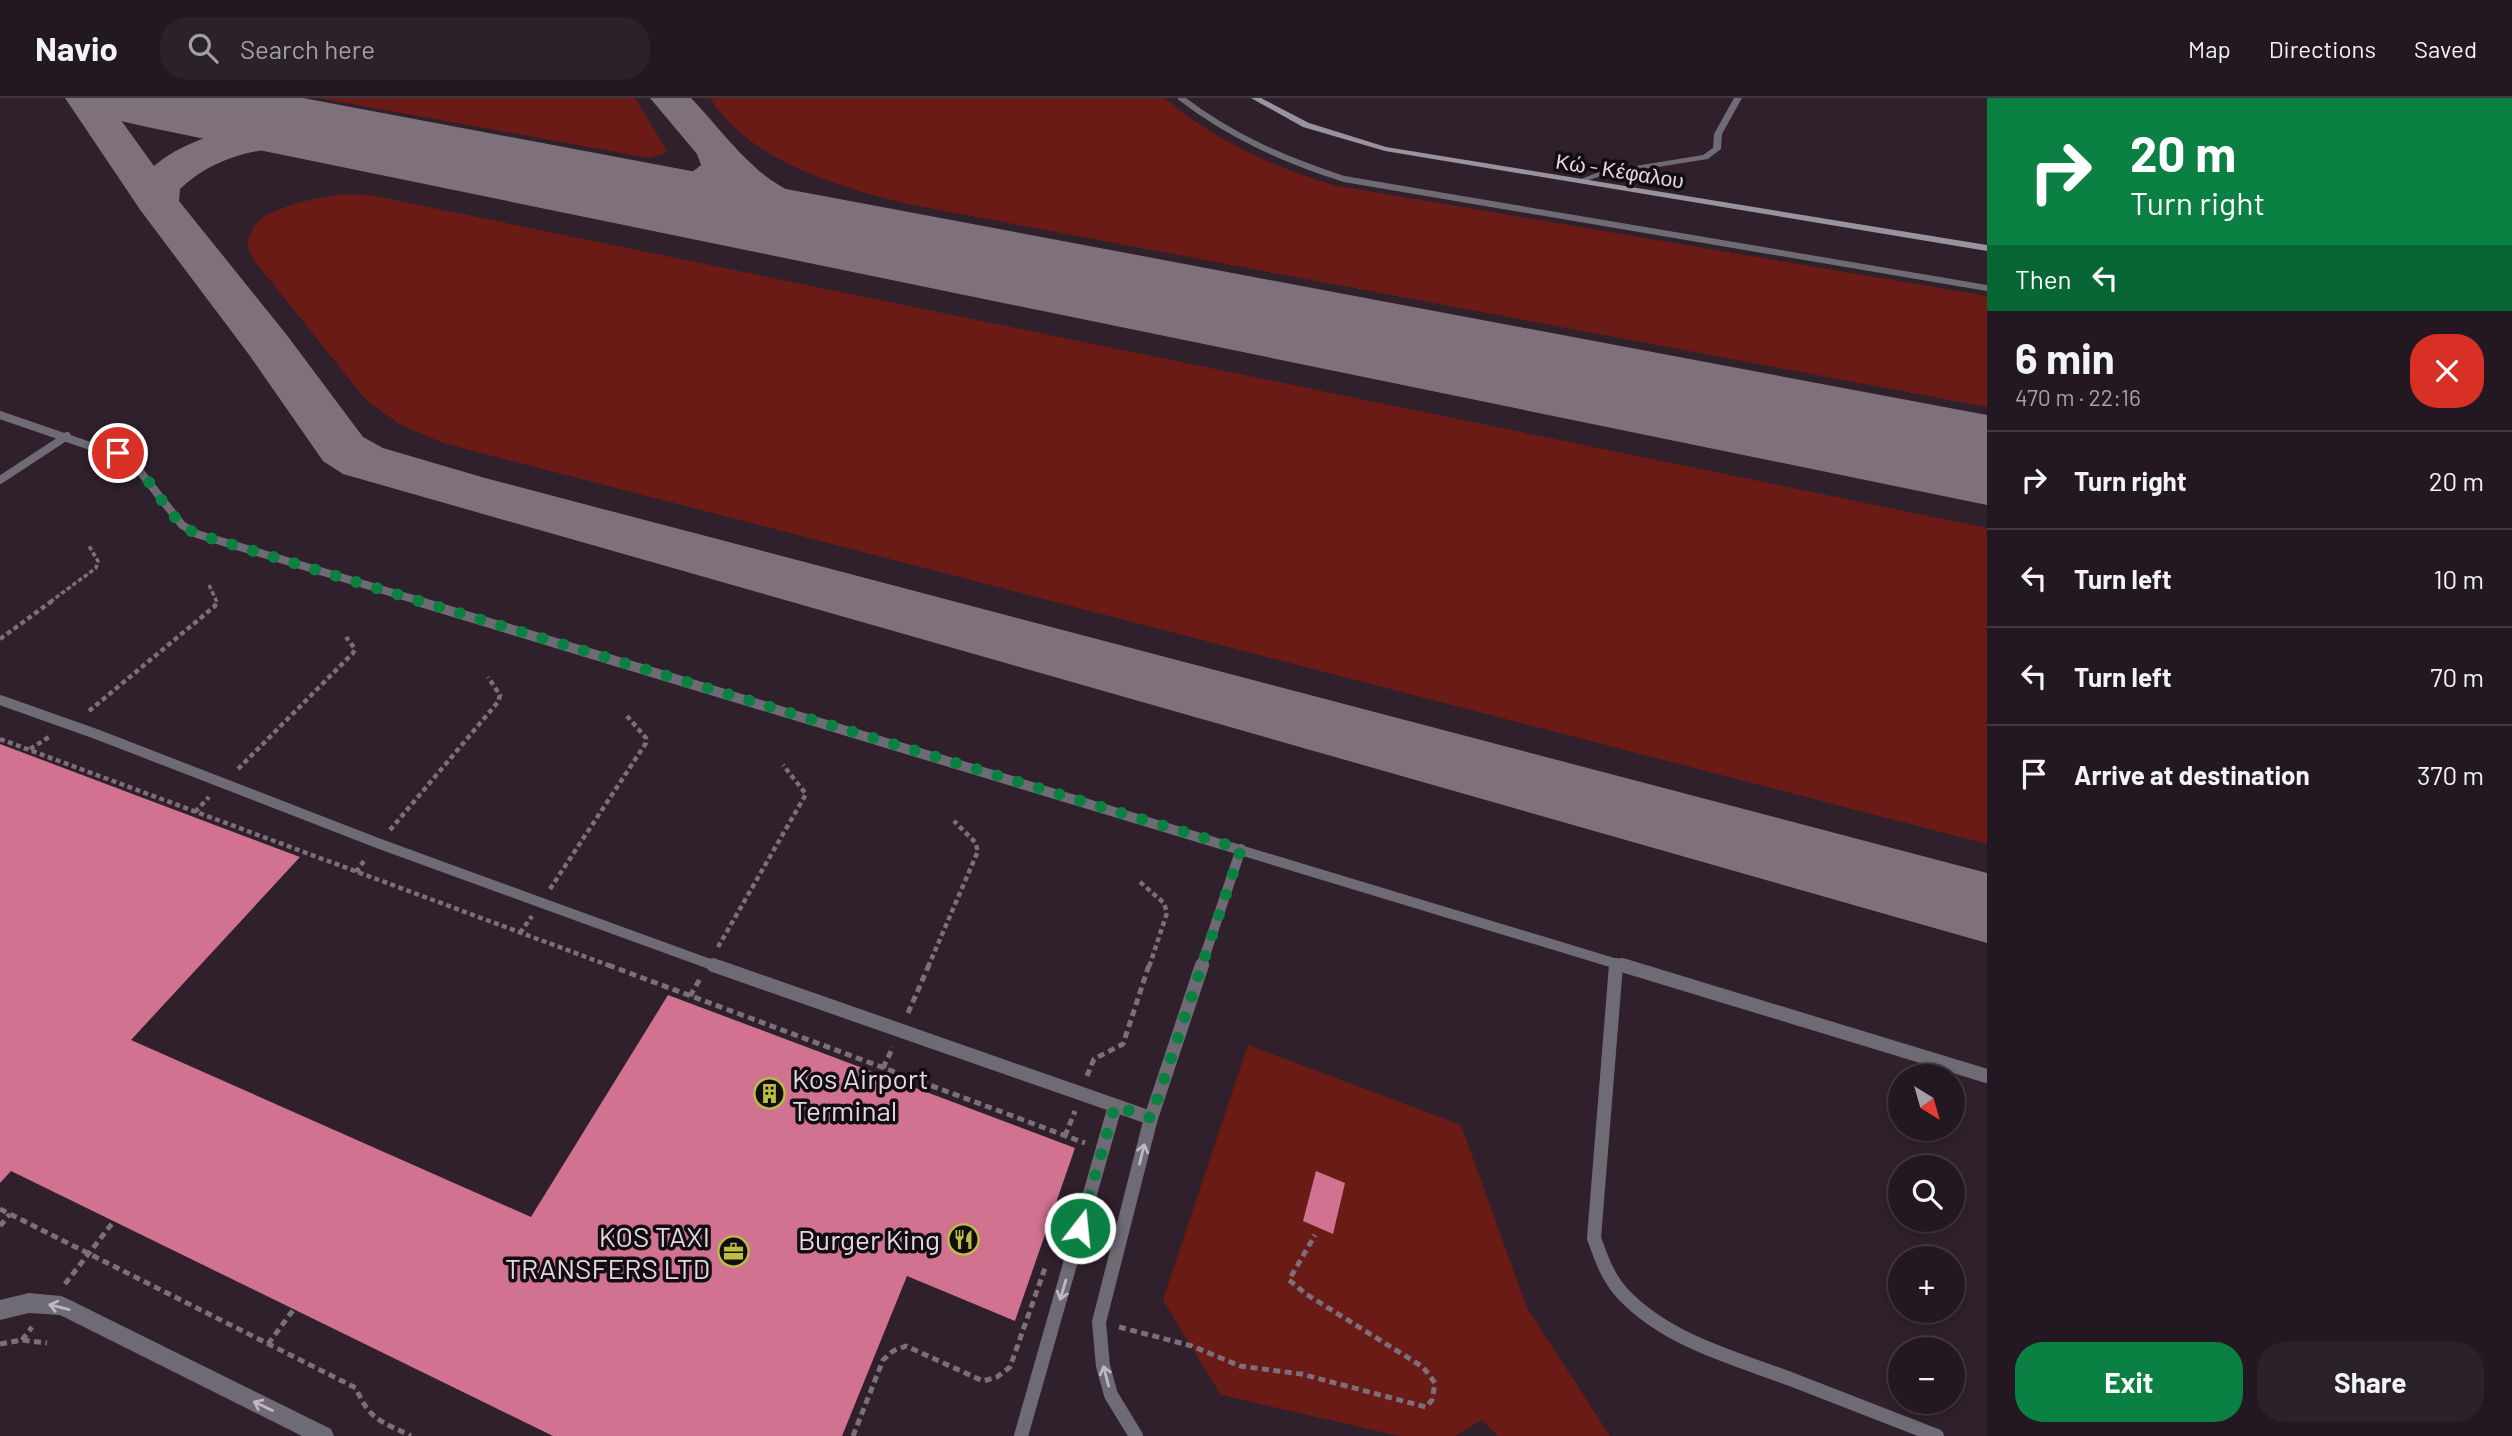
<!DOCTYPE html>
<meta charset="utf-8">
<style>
:root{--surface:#231821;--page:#2b212a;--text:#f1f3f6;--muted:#a3a0a5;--line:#40373f;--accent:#0b8043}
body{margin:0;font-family:Barlow,sans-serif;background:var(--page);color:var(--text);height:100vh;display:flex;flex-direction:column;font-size:26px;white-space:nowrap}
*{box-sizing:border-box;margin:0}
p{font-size:23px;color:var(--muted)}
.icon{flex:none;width:38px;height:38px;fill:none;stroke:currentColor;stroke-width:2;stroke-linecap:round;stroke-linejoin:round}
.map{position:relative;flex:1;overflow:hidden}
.panel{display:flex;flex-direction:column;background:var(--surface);width:525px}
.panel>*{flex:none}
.guide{background:#0b8043;color:#fff;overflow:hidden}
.needle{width:46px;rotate:143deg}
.buttons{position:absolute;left:1888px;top:966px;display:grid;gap:14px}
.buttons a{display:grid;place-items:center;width:77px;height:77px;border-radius:50%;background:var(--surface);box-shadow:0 4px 10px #0003,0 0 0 2px var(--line);font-size:35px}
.pin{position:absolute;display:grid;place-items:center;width:60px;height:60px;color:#fff;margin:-30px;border:4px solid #fff;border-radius:50%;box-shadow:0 2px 7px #0007}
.me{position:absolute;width:77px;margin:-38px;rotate:16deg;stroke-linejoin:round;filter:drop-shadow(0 0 5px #0008)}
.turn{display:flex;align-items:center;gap:24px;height:147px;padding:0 28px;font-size:32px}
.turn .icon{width:91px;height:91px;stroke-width:2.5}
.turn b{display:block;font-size:49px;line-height:60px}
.then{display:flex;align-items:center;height:66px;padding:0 28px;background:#0003;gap:14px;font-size:26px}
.round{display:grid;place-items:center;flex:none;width:74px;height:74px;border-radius:28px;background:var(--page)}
.headline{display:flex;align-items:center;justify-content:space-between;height:119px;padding:0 28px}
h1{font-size:42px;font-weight:700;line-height:52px}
.primary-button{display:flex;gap:14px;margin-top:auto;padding:14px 28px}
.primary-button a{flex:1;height:80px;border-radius:28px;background:var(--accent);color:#fff;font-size:28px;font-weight:700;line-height:80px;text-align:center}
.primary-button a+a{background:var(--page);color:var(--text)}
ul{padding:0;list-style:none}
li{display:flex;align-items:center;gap:21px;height:98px;padding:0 28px;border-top:2px solid var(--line)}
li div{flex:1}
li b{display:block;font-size:26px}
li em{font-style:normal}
header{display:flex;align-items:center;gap:42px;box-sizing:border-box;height:98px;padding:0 35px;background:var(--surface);border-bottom:2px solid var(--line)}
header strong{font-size:33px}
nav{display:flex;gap:38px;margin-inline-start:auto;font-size:24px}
.search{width:490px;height:63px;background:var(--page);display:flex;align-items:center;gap:18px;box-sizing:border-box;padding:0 24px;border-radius:28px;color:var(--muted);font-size:26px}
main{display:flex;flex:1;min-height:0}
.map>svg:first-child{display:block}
.green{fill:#6b1b15}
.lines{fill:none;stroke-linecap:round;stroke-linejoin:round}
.taxiway{fill:#7e717c;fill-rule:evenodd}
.runway{fill:#7e717c;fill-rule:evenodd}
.building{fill:#d17290}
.path-far2{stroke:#7c6f79;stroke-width:3.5;stroke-dasharray:4.5 2.5;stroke-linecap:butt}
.path-far1{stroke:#7c6f79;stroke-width:4.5;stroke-dasharray:5 3.5;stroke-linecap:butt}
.path{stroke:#7c6f79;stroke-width:5;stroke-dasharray:7 4.5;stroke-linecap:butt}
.service-far3{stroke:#6f6b74;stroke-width:6}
.service-far2{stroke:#6f6b74;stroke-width:8}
.service-far1{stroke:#6f6b74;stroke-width:10}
.service{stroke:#6f6b74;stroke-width:14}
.minor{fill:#6f6b74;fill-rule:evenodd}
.tertiary{fill:#6f6b74;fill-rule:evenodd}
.secondary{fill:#9993a0;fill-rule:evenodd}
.oneway{stroke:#c0b7c0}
.route{stroke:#0b8043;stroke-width:12;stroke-dasharray:0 21.6}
.labels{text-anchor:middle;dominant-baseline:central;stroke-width:7;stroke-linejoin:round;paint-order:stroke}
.far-street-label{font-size:21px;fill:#e2d8e0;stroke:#130c12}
.near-poi-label{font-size:28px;fill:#e2d8e0;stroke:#130c12;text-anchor:end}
</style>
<header>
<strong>Navio</strong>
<div class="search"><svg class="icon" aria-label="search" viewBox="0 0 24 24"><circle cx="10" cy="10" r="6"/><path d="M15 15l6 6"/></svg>Search here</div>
<nav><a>Map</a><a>Directions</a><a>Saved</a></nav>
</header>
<main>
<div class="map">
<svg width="1987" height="1338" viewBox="0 0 1987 1338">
<rect width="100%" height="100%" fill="#2f202c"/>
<!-- green -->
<g class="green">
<polygon points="319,0 635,0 666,51 665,56 649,60"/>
<path d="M 710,0 L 1164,0 C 1213,41 1273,69 1333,87 L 1987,198 L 1987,309 L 907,106 C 840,89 749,63 710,0 Z"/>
<path d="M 343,96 L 370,97 L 1987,430 L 1987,746 L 443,345 L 401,327 L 366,302 L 253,161 L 247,147 C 249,141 251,131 255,127 C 273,107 317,100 343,96 Z"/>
<polygon points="1248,947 1461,1027 1527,1210 1610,1338 1498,1338 1482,1322 1455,1338 1399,1338 1221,1297 1163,1202"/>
</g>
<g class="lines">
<!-- taxiway -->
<g class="taxiway">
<path d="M 65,0 L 105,0 L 154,68 C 200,28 296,15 355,29 L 361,38 L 355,47 C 336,51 319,49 300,49 C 255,50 214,59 180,91 L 179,103 L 286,236 L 363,339 L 383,350 L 485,380 L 1987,775 L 1987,845 L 343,376 L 323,363 L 250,258 L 141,113 Z"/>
<path d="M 131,0 L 174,0 L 176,2 L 170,10 C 154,14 141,14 131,0 Z"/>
<path d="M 650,0 L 691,0 C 713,23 733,50 757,71 C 782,94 833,112 849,136 L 842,146 C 838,147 831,150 826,150 C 802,150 746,105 726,90 C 698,114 648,114 614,105 L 608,96 L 614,87 C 645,79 676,91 701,67 L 697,56 Z"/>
</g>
<!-- runway -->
<polygon class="runway" points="98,0 303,0 1987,317 1987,407 147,29 112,21"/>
</g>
<!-- building -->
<g class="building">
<polygon points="0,646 300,759 131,942 531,1119 668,897 1075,1050 1015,1223 907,1178 842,1338 553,1338 11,1073 0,1085"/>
<polygon points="1316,1073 1345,1085 1333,1136 1303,1123"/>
</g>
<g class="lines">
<!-- path-far2 -->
<g class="path-far2">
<polyline points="209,487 217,504"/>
<polyline points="50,504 96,470 98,463 89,448"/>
</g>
<!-- path-far1 -->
<g class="path-far1">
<polyline points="0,541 52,503"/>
<polyline points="89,613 215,508 216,503"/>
<polyline points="0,641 613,869"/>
<polyline points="30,651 49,639"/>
<polyline points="238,671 353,555 355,551 346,539"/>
<polyline points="195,714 209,699"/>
<polyline points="390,732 498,604 500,597 488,579"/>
<polyline points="356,774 366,760"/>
<polyline points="1140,784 1164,805 1167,815 1149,869"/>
<polyline points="550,791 646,645 646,640 627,618"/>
<polyline points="520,835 532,818"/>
<polyline points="718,849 806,696 783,667"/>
<polyline points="928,869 978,753 975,744 954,723"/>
</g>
<!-- path -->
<g class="path">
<polyline points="608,867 1085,1045"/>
<polyline points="690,898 700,881"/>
<polyline points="908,915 929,867"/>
<polyline points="883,970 893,949"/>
<polyline points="1087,978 1094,961 1123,946 1149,867"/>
<polyline points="1065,1038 1075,1013"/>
<path d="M 0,1111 L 356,1290 C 370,1323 381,1323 411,1338"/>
<polyline points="0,1128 10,1116"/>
<polyline points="65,1186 114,1123"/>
<polyline points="1119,1229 1192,1248 1240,1268 1301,1276 1426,1309 1432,1302 1435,1285 1423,1269 1306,1196 1289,1182 1315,1137"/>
<polyline points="22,1242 32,1229"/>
<polyline points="0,1246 22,1242 47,1245"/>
<polyline points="268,1246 294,1211"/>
<polyline points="853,1338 883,1262 893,1253 906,1248 983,1283 997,1279 1010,1269 1045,1170"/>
</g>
<!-- service-far3 -->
<path class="service-far3" d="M 1181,0 C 1230,38 1285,62 1344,81 L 1987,190"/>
<!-- service-far2 -->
<g class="service-far2">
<polyline points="0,317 131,362 182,427 197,436 423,504"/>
<polyline points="0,382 67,338"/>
</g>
<!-- service-far1 -->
<g class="service-far1">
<polyline points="417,503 1627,869"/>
<polyline points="0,602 96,636 380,746 718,869"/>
<polyline points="1201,869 1241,751"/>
<polyline points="1616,869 1616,866"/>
</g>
<!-- service -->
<g class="service">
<polyline points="713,867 1151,1020"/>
<path d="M 1616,867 L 1594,1140 C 1601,1160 1608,1180 1623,1196 C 1667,1243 1735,1260 1793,1282 C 1841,1301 1889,1319 1937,1338"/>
<polyline points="1622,867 1987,978"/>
<polyline points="1021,1338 1115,1008"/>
<polyline points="1136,1338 1111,1297 1103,1268 1099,1224 1151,1020 1202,867"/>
</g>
<!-- minor -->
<polygon class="minor" points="1734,0 1742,0 1722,36 1721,51 1708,61 1601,78 1580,85 1576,83 1599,74 1703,57 1713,50 1714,36"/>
<!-- tertiary -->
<polygon class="tertiary" points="29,1195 61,1198 68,1201 331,1331 334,1338 302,1338 60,1217 29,1215 0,1222 0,1202"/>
<!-- secondary -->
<polygon class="secondary" points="1251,0 1261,0 1309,25 1386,49 1987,147 1987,153 1385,53 1303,29"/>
</g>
<!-- one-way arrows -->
<defs><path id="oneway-shaft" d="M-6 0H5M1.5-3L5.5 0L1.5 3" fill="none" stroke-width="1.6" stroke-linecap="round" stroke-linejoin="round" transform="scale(1.75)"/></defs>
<g class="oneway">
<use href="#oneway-shaft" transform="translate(1142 1056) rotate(-76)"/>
<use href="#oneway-shaft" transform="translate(1063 1192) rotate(106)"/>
<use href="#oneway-shaft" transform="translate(59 1209) rotate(-166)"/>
<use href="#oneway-shaft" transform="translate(1106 1278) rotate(-105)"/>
<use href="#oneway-shaft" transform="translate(263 1308) rotate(-154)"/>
</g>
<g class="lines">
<!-- route -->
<path class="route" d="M 118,355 C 153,373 162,420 197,436 L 1241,751 L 1151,1020 L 1115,1008 L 1080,1130"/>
</g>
<!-- icons -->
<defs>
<symbol id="building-ring" viewBox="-11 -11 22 22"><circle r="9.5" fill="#130c12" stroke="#bbc044" stroke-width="1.5"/><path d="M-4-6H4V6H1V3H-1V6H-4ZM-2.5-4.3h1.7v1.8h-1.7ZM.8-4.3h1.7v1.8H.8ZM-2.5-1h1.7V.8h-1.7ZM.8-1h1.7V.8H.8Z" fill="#bbc044"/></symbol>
<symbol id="restaurant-ring" viewBox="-11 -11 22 22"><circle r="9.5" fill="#130c12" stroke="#bbc044" stroke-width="1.5"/><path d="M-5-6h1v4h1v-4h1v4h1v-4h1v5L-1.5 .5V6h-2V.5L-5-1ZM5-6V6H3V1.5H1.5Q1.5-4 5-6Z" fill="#bbc044"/></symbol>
<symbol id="office-ring" viewBox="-11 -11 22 22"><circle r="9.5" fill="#130c12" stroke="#bbc044" stroke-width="1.5"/><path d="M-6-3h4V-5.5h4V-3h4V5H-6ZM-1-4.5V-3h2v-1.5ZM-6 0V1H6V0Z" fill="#bbc044"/></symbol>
</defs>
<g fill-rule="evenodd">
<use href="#building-ring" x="752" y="978" width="35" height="35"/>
<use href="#restaurant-ring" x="946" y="1124" width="35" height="35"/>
<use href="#office-ring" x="716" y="1136" width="35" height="35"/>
</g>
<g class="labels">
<!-- far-street labels -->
<g class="far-street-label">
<text transform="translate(1620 72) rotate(9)">Κώ - Κέφαλου</text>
</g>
<!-- near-poi labels -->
<g class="near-poi-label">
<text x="792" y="980" text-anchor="start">Kos Airport<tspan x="792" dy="32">Terminal</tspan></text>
<text x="710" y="1138">KOS TAXI<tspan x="710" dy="32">TRANSFERS LTD</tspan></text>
<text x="940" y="1141">Burger King</text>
</g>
</g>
</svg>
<div class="buttons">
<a><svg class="needle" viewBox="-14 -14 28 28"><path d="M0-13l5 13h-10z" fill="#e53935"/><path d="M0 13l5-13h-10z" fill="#a3a0a5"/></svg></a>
<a><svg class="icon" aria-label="search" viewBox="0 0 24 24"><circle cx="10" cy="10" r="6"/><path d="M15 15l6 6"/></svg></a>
<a>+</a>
<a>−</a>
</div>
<div class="pin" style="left:118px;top:355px;background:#d93025"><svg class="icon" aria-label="arrive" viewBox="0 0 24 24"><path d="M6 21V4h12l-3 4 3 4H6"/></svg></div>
<svg class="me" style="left:1080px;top:1130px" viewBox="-20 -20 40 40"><circle r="17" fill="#0b8043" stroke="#fff" stroke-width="3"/><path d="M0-11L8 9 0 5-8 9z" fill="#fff"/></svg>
</div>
<section class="panel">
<div class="guide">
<div class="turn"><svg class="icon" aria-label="right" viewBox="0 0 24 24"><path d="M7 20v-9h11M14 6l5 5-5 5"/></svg><div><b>20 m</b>Turn right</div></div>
<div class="then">Then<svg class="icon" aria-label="left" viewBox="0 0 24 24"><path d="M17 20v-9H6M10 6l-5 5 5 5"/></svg></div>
</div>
<div class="headline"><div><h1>6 min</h1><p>470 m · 22:16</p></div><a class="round" style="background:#d93025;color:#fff"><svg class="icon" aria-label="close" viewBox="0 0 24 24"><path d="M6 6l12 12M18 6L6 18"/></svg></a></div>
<ul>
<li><svg class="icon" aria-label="right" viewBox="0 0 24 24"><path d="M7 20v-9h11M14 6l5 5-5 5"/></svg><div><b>Turn right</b></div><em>20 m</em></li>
<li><svg class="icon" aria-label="left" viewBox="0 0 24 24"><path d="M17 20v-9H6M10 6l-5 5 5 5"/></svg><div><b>Turn left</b></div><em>10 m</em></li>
<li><svg class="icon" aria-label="left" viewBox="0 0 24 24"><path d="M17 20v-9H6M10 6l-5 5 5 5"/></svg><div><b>Turn left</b></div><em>70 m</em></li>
<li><svg class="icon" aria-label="arrive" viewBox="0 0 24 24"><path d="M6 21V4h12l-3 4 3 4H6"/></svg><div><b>Arrive at destination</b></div><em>370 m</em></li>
</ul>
<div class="primary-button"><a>Exit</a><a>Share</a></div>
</section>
</main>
